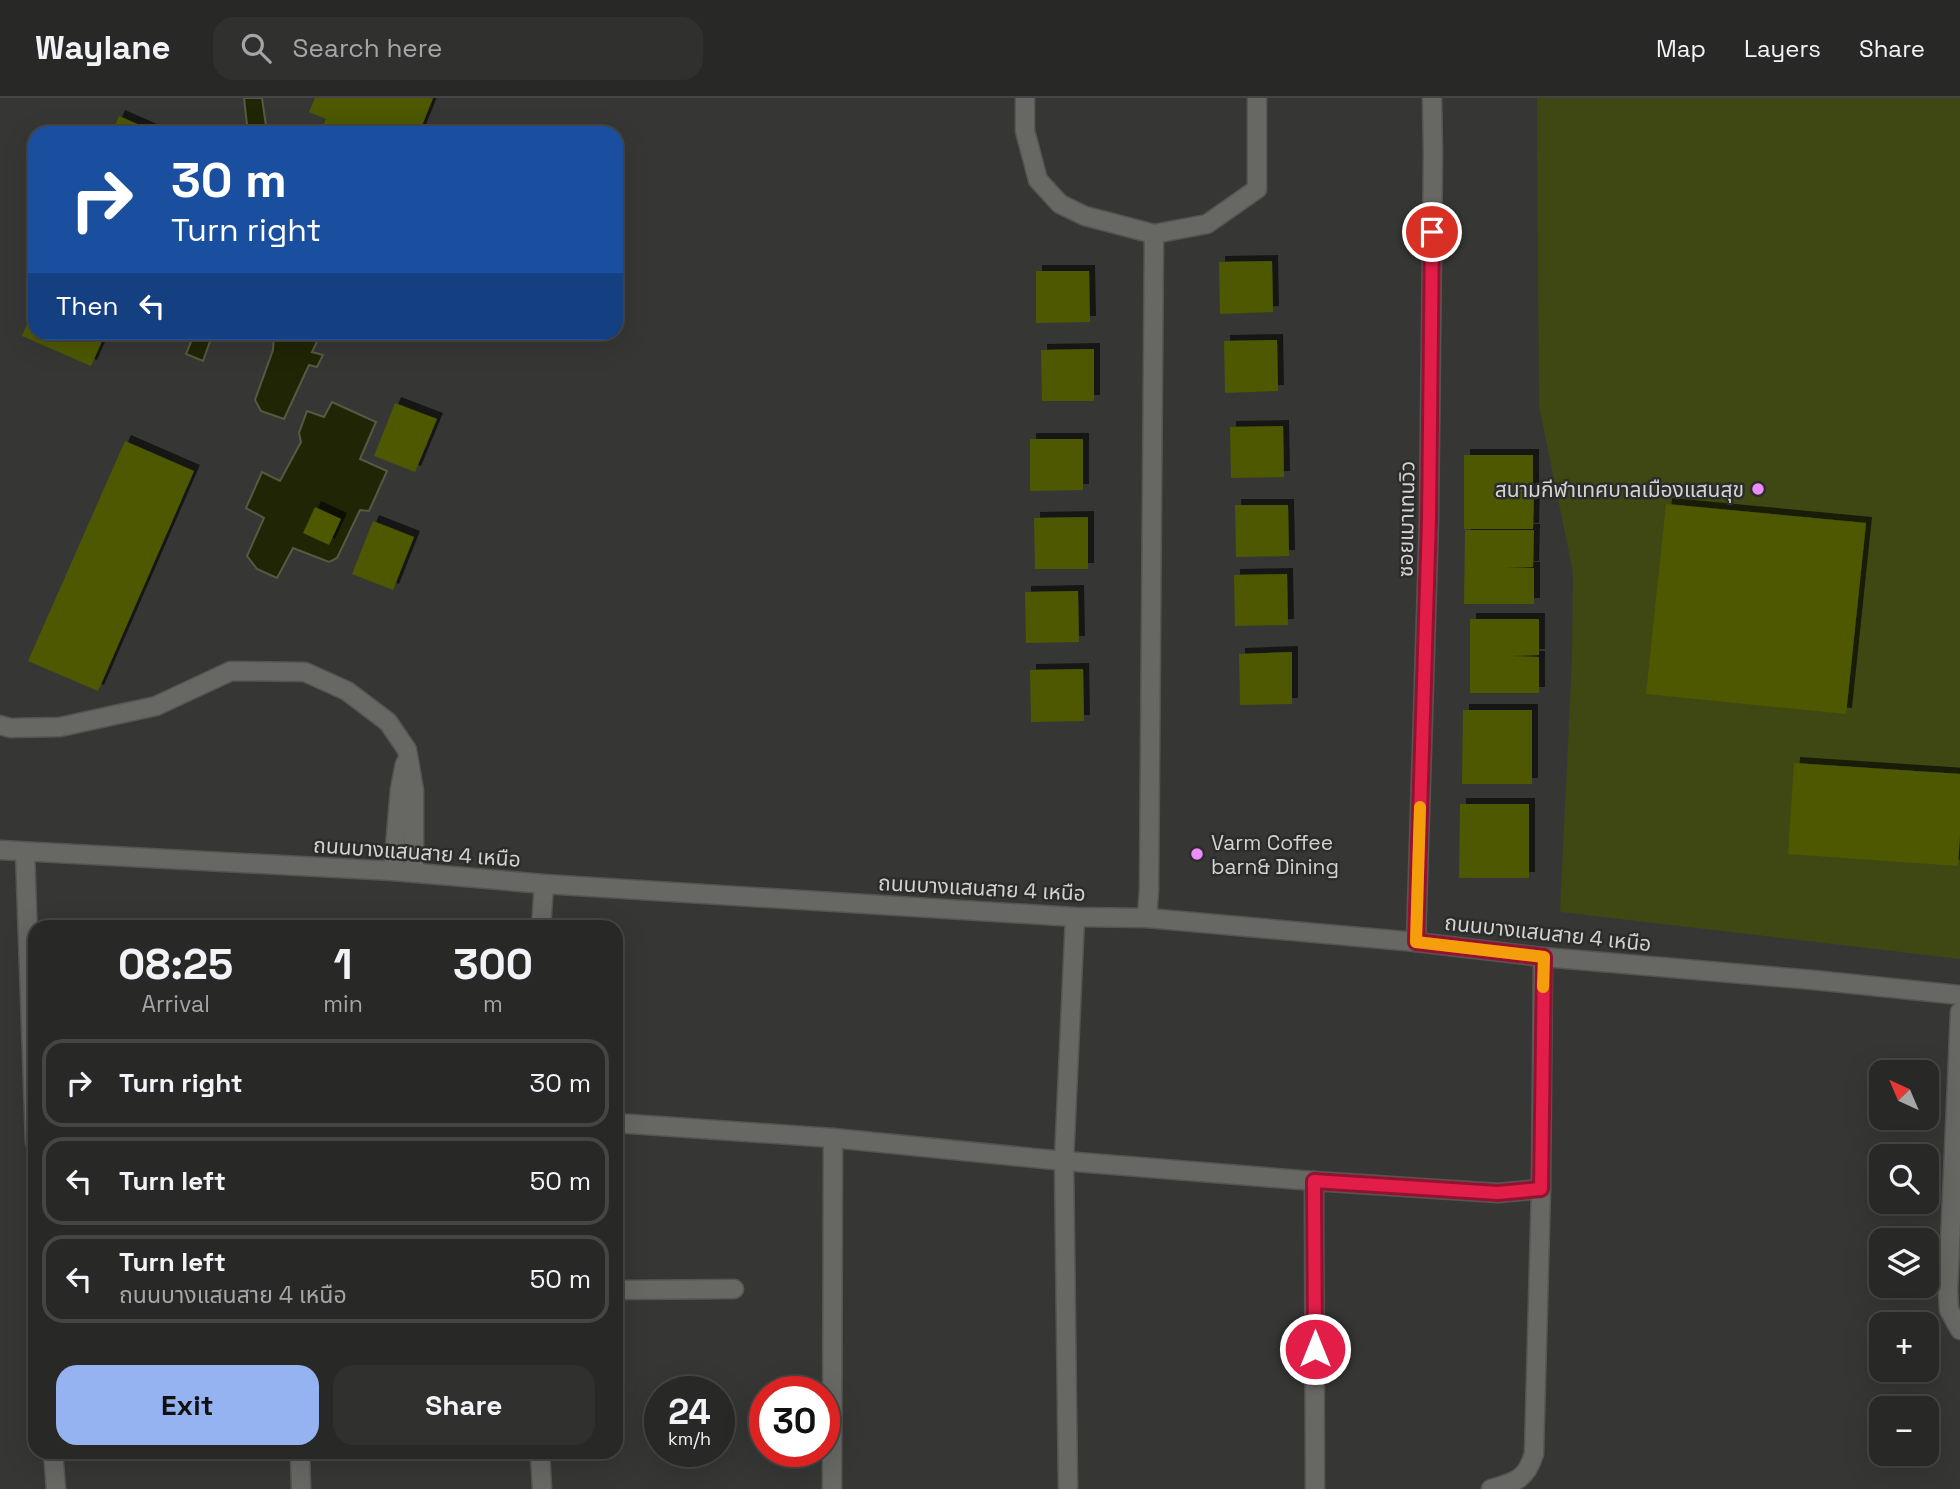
<!DOCTYPE html>
<meta charset="utf-8">
<style>
:root{--surface:#282927;--page:#30312f;--text:#f1f3f6;--muted:#a5a6a7;--line:#444544;--accent:#95b2f1}
body{margin:0;font-family:"Space Grotesk","Noto Sans Thai",sans-serif;background:var(--page);color:var(--text);height:100vh;display:flex;flex-direction:column;font-size:26px;white-space:nowrap}
*{box-sizing:border-box;margin:0}
p{font-size:23px;color:var(--muted)}
.icon{flex:none;width:38px;height:38px;fill:none;stroke:currentColor;stroke-width:2;stroke-linecap:round;stroke-linejoin:round}
.map{position:relative;flex:1;overflow:hidden}
.details{position:absolute;left:28px;top:822px;width:595px;height:539px;display:flex;flex-direction:column;background:var(--surface);border-radius:21px;box-shadow:0 7px 28px #0002,0 0 0 2px var(--line)}
.details>*{flex:none}
.banner{position:absolute;left:28px;top:28px;width:595px;height:214px;border-radius:21px;box-shadow:0 7px 28px #0002,0 0 0 2px var(--line);background:#1a4fa0;color:#fff;overflow:hidden}
.needle{width:46px;rotate:316deg}
.buttons{position:absolute;left:1869px;top:962px;display:grid;gap:14px}
.buttons a{display:grid;place-items:center;width:70px;height:70px;border-radius:14px;background:var(--surface);box-shadow:0 7px 28px #0002,0 0 0 2px var(--line);font-size:35px}
.speed{position:absolute;left:644px;top:1278px;display:flex;gap:14px;font-size:35px;font-weight:700;text-align:center}
.speed>*{display:grid;place-content:center;width:91px;height:91px;border-radius:50%;background:var(--surface);box-shadow:0 7px 28px #0002,0 0 0 2px var(--line);line-height:1}
.speed small{font-size:18px;font-weight:400}
.speed .limit{border:10px solid #d22;background:#fff;color:#111}
.pin{position:absolute;display:grid;place-items:center;width:60px;height:60px;color:#fff;margin:-30px;border:4px solid #fff;border-radius:50%;box-shadow:0 2px 7px #0007}
.me{position:absolute;width:77px;margin:-38px;rotate:0deg;stroke-linejoin:round;filter:drop-shadow(0 0 5px #0008)}
.turn{display:flex;align-items:center;gap:24px;height:147px;padding:0 28px;font-size:32px}
.turn .icon{width:91px;height:91px;stroke-width:2.5}
.turn b{display:block;font-size:49px;line-height:60px}
.then{display:flex;align-items:center;height:66px;padding:0 28px;background:#0003;gap:14px;font-size:26px}
.eta{display:flex;justify-content:space-evenly;align-items:center;height:119px;text-align:center}
.eta b{font-size:42px;font-weight:700;line-height:49px}
.cta{display:flex;gap:14px;margin-top:auto;padding:14px 28px}
.cta a{flex:1;height:80px;border-radius:21px;background:var(--accent);color:#111;font-size:28px;font-weight:700;line-height:80px;text-align:center}
.cta a+a{background:var(--page);color:var(--text)}
ul{padding:0;list-style:none}
li{display:flex;align-items:center;gap:21px;height:88px;margin:0 14px 10px;padding:0 14px;border:4px solid var(--line);border-radius:21px}
li div{flex:1}
li b{display:block;font-size:26px}
li em{font-style:normal}
header{display:flex;align-items:center;gap:42px;box-sizing:border-box;height:98px;padding:0 35px;background:var(--surface);border-bottom:2px solid var(--line)}
header strong{font-size:33px}
nav{display:flex;gap:38px;margin-inline-start:auto;font-size:24px}
.search{width:490px;height:63px;background:var(--page);display:flex;align-items:center;gap:18px;box-sizing:border-box;padding:0 24px;border-radius:21px;color:var(--muted);font-size:26px}
.map>svg:first-child{display:block}
.green{fill:#3f4812}
.water{fill:#202505;stroke:#565a42;stroke-width:2}
.building{fill:#4d5800;filter:url(#shadow)}
.lines{fill:none;stroke-linecap:round;stroke-linejoin:round}
.minor-casing{stroke:#545552;stroke-width:21}
.minor{stroke:#676864;stroke-width:18}
.route-casing{stroke:#92132f;stroke-width:18}
.route{stroke:#e11d48;stroke-width:12}
.slow{stroke:#f59e0b;stroke-width:12}
.poi-dot{fill:#eb8dfb;stroke:#2c2d2a;stroke-width:2.5}
.labels{text-anchor:middle;dominant-baseline:central;stroke-width:5;stroke-linejoin:round;paint-order:stroke}
.poi-label{font-size:21px;fill:#d3d4d2;stroke:#2c2d2a;text-anchor:end}
.street-label{font-size:21px;fill:#d3d4d2;stroke:#2c2d2a}
</style>
<header>
<strong>Waylane</strong>
<div class="search"><svg class="icon" aria-label="search" viewBox="0 0 24 24"><circle cx="10" cy="10" r="6"/><path d="M15 15l6 6"/></svg>Search here</div>
<nav><a>Map</a><a>Layers</a><a>Share</a></nav>
</header>
<div class="map">
<svg width="1960" height="1391" viewBox="0 0 1960 1391">
<defs>
<filter id="shadow"><feDropShadow dx="6" dy="-6" stdDeviation="0" flood-color="#0009"/></filter>
</defs>
<rect width="100%" height="100%" fill="#363734"/>
<!-- green -->
<polygon class="green" points="1537,0 1960,0 1960,861 1560,814 1572,561 1573,474 1539,308"/>
<!-- water -->
<g class="water">
<polygon points="244,0 262,0 267,35 248,35"/>
<polygon points="195,234 213,235 203,263 186,256"/>
<polygon points="274,235 321,235 312,254 323,257 317,269 309,267 284,321 261,313 255,302 273,252"/>
<polygon points="332,304 376,324 360,361 387,373 369,413 360,412 337,460 329,464 293,450 277,480 257,471 247,458 264,420 246,410 262,374 280,383 301,344 299,335 307,313 324,319"/>
</g>
<!-- building -->
<g class="building">
<polygon points="315,0 433,0 419,35 402,29 399,35 320,35 326,21 309,14"/>
<polygon points="119,18 158,35 112,35"/>
<polygon points="1272,163 1273,214 1220,216 1219,164"/>
<polygon points="1036,173 1089,173 1090,224 1036,225"/>
<polygon points="35,208 35,234 106,234 91,268 22,238"/>
<polygon points="1277,242 1278,293 1225,295 1224,243"/>
<polygon points="1094,251 1094,303 1042,303 1041,252"/>
<polygon points="395,305 437,321 415,374 374,358"/>
<polygon points="1283,328 1284,379 1231,380 1230,329"/>
<polygon points="1030,341 1083,341 1083,392 1030,393"/>
<polygon points="125,343 194,373 98,593 28,563"/>
<polygon points="1464,357 1533,357 1533,394 1505,395 1534,395 1533,431 1464,431"/>
<polygon points="1666,406 1866,425 1846,616 1646,596"/>
<polygon points="1235,407 1288,407 1289,458 1236,459"/>
<polygon points="315,409 341,421 329,447 303,435"/>
<polygon points="1088,419 1088,471 1035,471 1034,420"/>
<polygon points="373,423 414,439 393,492 352,476"/>
<polygon points="1465,432 1534,432 1533,469 1505,470 1534,470 1534,506 1464,506"/>
<polygon points="1287,476 1288,527 1235,528 1234,477"/>
<polygon points="1078,493 1079,544 1026,545 1025,494"/>
<polygon points="1470,521 1539,521 1539,557 1510,558 1539,559 1539,595 1470,595"/>
<polygon points="1292,554 1292,606 1240,607 1239,556"/>
<polygon points="1083,571 1084,623 1031,624 1030,572"/>
<polygon points="1463,612 1532,612 1532,686 1462,686"/>
<polygon points="1794,665 1960,676 1960,736 1958,768 1788,756"/>
<polygon points="1460,706 1529,706 1529,780 1459,780"/>
</g>
<g class="lines">
<defs>
<g id="minor">
<polyline points="1025,0 1025,33 1038,82 1060,106 1085,118 1154,136 1207,126 1257,91 1257,0"/>
<polyline points="0,627 10,630 60,629 156,608 231,573 305,574 347,593 388,624 407,652 414,692 414,775"/>
<polyline points="0,752 393,773 544,786 1075,819 1147,820 1416,844 1543,859 1814,882 1960,897"/>
<polyline points="25,754 35,1044"/>
<polyline points="393,773 400,691 405,666"/>
<polyline points="1147,820 1149,792 1154,136"/>
<polyline points="541,830 544,786"/>
<polyline points="1416,844 1429,422 1433,55 1432,0"/>
<polyline points="1960,914 1948,1193 1949,1212 1960,1232"/>
<polyline points="616,1025 833,1040 1064,1063 1314,1083 1498,1095 1541,1091"/>
<polyline points="1314,1083 1315,1391"/>
<polyline points="616,1192 734,1191"/>
<polyline points="53,1354 56,1391"/>
<polyline points="300,1354 301,1391"/>
<polyline points="540,1354 542,1391"/>
<polyline points="832,1391 833,1040"/>
<polyline points="1068,1391 1064,1063 1075,819"/>
<path d="M 1491,1391 C 1515,1384 1526,1382 1534,1356 L 1541,1091 L 1543,859"/>
</g>
</defs>
<!-- minor casing -->
<use href="#minor" class="minor-casing"/>
<!-- minor -->
<use href="#minor" class="minor"/>
</g>
<g class="lines">
<defs>
<polyline id="route" points="1315,1251 1314,1083 1498,1095 1541,1091 1544,859 1416,844 1429,422 1432,134"/>
</defs>
<!-- route casing -->
<use href="#route" class="route-casing"/>
<!-- route -->
<use href="#route" class="route"/>
<!-- slow -->
<polyline class="slow" points="1420,709 1416,844 1544,859 1543,889"/>
</g>
<!-- markers -->
<g class="poi-dot">
<circle cx="1758" cy="391" r="7"/>
<circle cx="1197" cy="756" r="7"/>
</g>
<g class="labels">
<!-- poi labels -->
<g class="poi-label">
<text x="1744" y="391">สนามกีฬาเทศบาลเมืองแสนสุข</text>
<text x="1211" y="744" text-anchor="start">Varm Coffee<tspan x="1211" dy="24">barn&amp; Dining</tspan></text>
</g>
<!-- street labels -->
<g class="street-label">
<text transform="translate(1406 421) rotate(-89)">ซอยเมาเทนวิว</text>
<text transform="translate(417 754) rotate(4)">ถนนบางแสนสาย 4 เหนือ</text>
<text transform="translate(982 790) rotate(3)">ถนนบางแสนสาย 4 เหนือ</text>
<text transform="translate(1548 835) rotate(6)">ถนนบางแสนสาย 4 เหนือ</text>
</g>
</g>
</svg>
<div class="buttons">
<a><svg class="needle" viewBox="-14 -14 28 28"><path d="M0-13l5 13h-10z" fill="#e53935"/><path d="M0 13l5-13h-10z" fill="#a5a6a7"/></svg></a>
<a><svg class="icon" aria-label="search" viewBox="0 0 24 24"><circle cx="10" cy="10" r="6"/><path d="M15 15l6 6"/></svg></a>
<a><svg class="icon" aria-label="layers" viewBox="0 0 24 24"><path d="M12 4l9 5-9 5-9-5zM3 14l9 5 9-5"/></svg></a>
<a>+</a>
<a>−</a>
</div>
<div class="speed"><div>24<small>km/h</small></div><div class="limit">30</div></div>
<div class="pin" style="left:1432px;top:134px;background:#d93025"><svg class="icon" aria-label="arrive" viewBox="0 0 24 24"><path d="M6 21V4h12l-3 4 3 4H6"/></svg></div>
<svg class="me" style="left:1315px;top:1251px" viewBox="-20 -20 40 40"><circle r="17" fill="#e11d48" stroke="#fff" stroke-width="3"/><path d="M0-11L8 9 0 5-8 9z" fill="#fff"/></svg>
<div class="banner">
<div class="turn"><svg class="icon" aria-label="right" viewBox="0 0 24 24"><path d="M7 20v-9h11M14 6l5 5-5 5"/></svg><div><b>30 m</b>Turn right</div></div>
<div class="then">Then<svg class="icon" aria-label="left" viewBox="0 0 24 24"><path d="M17 20v-9H6M10 6l-5 5 5 5"/></svg></div>
</div>
<section class="details">
<div class="eta">
<div><b>08:25</b><p>Arrival</p></div>
<div><b>1</b><p>min</p></div>
<div><b>300</b><p>m</p></div>
</div>
<ul>
<li><svg class="icon" aria-label="right" viewBox="0 0 24 24"><path d="M7 20v-9h11M14 6l5 5-5 5"/></svg><div><b>Turn right</b></div><em>30 m</em></li>
<li><svg class="icon" aria-label="left" viewBox="0 0 24 24"><path d="M17 20v-9H6M10 6l-5 5 5 5"/></svg><div><b>Turn left</b></div><em>50 m</em></li>
<li><svg class="icon" aria-label="left" viewBox="0 0 24 24"><path d="M17 20v-9H6M10 6l-5 5 5 5"/></svg><div><b>Turn left</b><p>ถนนบางแสนสาย 4 เหนือ</p></div><em>50 m</em></li>
</ul>
<div class="cta"><a>Exit</a><a>Share</a></div>
</section>
</div>
